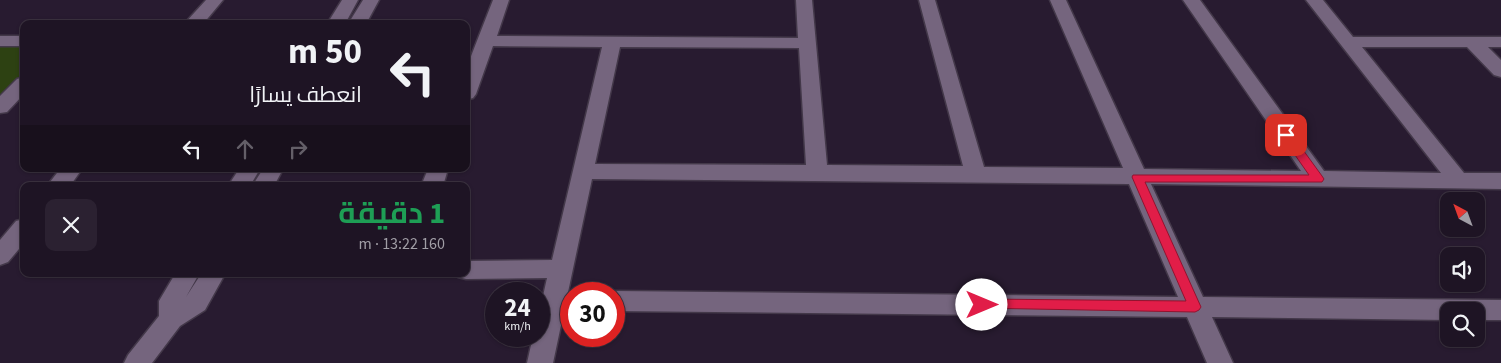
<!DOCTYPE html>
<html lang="ar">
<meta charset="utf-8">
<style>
:root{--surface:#1e1424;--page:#2b2131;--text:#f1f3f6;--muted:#a19ea6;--line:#3c3341}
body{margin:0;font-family:"Source Sans 3",Cairo,sans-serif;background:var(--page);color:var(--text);direction:rtl;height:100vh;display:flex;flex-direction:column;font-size:19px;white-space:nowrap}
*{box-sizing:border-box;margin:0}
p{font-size:16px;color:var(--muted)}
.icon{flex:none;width:28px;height:28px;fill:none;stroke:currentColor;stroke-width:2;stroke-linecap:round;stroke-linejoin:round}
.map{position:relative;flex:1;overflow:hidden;direction:ltr}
.sheet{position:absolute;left:20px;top:182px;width:450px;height:95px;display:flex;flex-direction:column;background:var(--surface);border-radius:10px;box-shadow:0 1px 4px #0004,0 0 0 1px var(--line);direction:rtl}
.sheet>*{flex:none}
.top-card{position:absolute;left:20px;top:20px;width:450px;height:152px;border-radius:10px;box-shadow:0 1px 4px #0004,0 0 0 1px var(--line);direction:rtl;background:#1e1424;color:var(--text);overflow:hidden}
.needle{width:32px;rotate:319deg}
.buttons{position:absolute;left:1440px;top:192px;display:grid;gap:10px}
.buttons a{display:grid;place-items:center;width:45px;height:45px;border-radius:10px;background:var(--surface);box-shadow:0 1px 4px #0004,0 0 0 1px var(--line);font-size:25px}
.speed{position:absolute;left:485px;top:282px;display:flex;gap:10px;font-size:25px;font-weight:700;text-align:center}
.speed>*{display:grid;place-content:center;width:65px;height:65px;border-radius:50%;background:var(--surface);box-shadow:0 1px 4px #0004,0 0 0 1px var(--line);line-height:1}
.speed small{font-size:12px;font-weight:400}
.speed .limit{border:8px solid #d22;background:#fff;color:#111}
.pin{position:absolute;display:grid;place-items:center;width:42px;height:42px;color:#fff;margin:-21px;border-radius:10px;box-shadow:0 2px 8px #0006}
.me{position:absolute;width:55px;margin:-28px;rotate:90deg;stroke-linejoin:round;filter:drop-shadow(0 0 4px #0008)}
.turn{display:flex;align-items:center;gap:18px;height:105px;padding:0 25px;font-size:22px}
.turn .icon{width:65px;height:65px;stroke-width:2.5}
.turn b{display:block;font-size:35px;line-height:42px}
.lanes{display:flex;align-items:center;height:48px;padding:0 25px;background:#0003;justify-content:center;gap:25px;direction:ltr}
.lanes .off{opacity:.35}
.round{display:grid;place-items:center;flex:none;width:52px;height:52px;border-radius:10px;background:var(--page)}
.headline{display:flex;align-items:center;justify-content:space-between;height:85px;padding:0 25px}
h1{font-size:30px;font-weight:700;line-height:38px;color:#1e9e55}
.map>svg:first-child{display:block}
.green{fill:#2d4112}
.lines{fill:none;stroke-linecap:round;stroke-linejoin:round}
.minor-casing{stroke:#433849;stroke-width:3}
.minor{fill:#75657e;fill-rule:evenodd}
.route{fill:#e11d48;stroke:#92132f}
</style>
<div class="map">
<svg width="1501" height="363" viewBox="0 0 1501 363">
<rect width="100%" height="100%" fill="#281b30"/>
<!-- green -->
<polygon class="green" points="0,41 24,41 24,83 0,107"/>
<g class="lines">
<defs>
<g id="minor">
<polygon points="206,0 223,0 203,24 184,24"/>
<polygon points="342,0 358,0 345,24 327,24"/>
<polygon points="363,0 379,0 366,24 348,24"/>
<path d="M 493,0 L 509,0 L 497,36 L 798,38 L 796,0 L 812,0 L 827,165 L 963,166 L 919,0 L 935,0 L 984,167 L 1123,168 L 1050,0 L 1066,0 L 1144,169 L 1301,171 L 1183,0 L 1200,0 L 1324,171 L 1441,173 L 1306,0 L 1323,0 L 1353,37 L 1501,37 L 1501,47 L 1488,47 L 1501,60 L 1501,77 L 1494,75 L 1467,47 L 1362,47 L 1464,173 L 1501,173 L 1501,189 L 1151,184 L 1203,297 L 1501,300 L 1501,320 L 1476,320 L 1476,311 L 1449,311 L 1449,320 L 1212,317 L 1233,363 L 1207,363 L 1187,317 L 614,311 L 614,294 L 606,294 L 614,291 L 1178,297 L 1129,184 L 592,179 L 553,363 L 527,363 L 533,336 L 539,336 L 539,314 L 547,278 L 466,279 L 458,277 L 456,274 L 466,274 L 466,261 L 552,260 L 602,47 L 493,46 L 476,94 L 473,98 L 466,100 L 466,69 ZM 620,47 L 799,48 L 806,165 L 595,164 Z"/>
<rect x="0" y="36" width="24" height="10"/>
<polygon points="24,77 24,94 7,112 0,113 0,96 17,79"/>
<polygon points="60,169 82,169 70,186 47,186"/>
<polygon points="239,169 260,169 250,186 228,186"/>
<polygon points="263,169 283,169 274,186 252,186"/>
<polygon points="428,169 448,169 443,186 421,186"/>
<polygon points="24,219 24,243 8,262 0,265 0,240 16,221"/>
<polygon points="175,274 199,274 186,297 201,274 225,274 205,310 180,326 152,363 124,363 128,355 159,316 159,301"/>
</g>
</defs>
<!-- minor casing -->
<use href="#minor" class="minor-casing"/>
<!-- minor -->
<use href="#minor" class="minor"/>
</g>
<!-- route -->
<polygon class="route" points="1286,131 1290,132 1322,176 1324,179 1322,182 1145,182 1201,307 1199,310 1195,312 977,308 975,305 977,301 982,299 1186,301 1132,177 1133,175 1309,175 1281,135"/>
</svg>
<div class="buttons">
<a><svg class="needle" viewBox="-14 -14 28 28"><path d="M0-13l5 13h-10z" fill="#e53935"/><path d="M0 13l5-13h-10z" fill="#a19ea6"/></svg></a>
<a><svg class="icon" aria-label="sound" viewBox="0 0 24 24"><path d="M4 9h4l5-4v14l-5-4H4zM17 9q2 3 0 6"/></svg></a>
<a><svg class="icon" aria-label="search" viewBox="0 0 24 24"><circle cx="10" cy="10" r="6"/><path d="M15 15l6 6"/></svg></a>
</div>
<div class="speed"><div>24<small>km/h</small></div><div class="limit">30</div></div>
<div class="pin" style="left:1286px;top:135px;background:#d93025"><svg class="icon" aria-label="arrive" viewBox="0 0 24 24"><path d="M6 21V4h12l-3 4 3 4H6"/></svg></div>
<svg class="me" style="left:982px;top:305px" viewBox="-20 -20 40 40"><circle r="19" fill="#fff"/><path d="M0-13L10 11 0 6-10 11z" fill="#e11d48"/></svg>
<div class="top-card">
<div class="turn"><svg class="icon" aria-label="left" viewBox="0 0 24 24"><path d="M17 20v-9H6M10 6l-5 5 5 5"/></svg><div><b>50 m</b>انعطف يسارًا</div></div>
<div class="lanes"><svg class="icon" aria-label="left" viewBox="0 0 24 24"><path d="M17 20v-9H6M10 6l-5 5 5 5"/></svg><svg class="icon off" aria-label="ahead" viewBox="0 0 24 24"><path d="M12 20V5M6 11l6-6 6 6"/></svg><svg class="icon off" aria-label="right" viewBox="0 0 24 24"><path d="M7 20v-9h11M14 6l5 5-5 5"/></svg></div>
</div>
<section class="sheet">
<div class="headline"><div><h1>1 دقيقة</h1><p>160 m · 13:22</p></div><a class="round"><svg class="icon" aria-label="close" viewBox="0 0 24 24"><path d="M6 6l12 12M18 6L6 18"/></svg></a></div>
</section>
</div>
